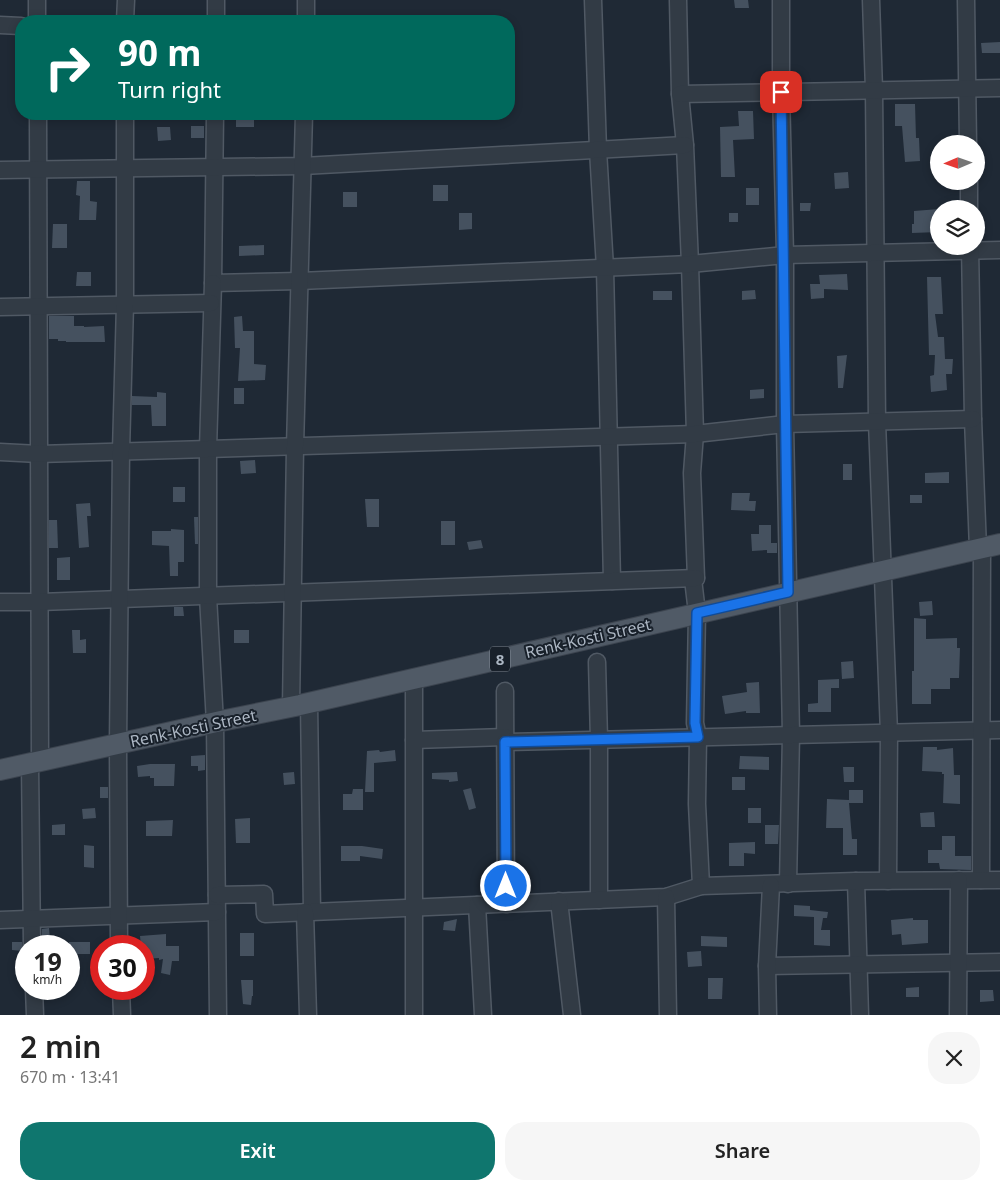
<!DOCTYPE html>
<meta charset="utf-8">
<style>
:root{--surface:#fff;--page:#f6f6f6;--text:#222;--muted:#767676;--accent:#0f766e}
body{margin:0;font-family:"Noto Sans",sans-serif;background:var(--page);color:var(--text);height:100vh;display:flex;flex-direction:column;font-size:19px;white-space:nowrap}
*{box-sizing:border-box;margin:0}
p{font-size:16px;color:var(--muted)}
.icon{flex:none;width:28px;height:28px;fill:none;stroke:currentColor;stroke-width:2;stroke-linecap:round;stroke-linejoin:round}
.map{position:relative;height:1015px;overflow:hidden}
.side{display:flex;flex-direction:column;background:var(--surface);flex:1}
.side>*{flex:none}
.top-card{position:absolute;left:15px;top:15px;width:500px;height:105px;border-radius:20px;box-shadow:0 2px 8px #0003;background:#00695c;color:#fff;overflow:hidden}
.needle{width:32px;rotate:268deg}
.fabs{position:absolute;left:930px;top:135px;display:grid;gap:10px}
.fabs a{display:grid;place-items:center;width:55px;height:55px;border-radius:50%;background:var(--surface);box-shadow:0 2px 8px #0003;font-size:25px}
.speed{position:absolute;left:15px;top:935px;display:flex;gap:10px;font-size:25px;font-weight:700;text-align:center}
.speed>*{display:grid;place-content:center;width:65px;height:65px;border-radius:50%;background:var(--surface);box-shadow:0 2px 8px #0003;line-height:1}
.speed small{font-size:12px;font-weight:400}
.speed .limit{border:8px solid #d22;background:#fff;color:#111}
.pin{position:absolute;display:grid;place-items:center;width:42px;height:42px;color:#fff;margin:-21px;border-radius:10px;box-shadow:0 2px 8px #0006}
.me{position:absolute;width:55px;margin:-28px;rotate:0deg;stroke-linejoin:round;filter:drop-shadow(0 0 4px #0008)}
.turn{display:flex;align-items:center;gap:18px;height:105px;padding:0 20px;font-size:22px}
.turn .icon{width:65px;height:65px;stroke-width:2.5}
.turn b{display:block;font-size:35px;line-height:42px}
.round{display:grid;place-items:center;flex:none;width:52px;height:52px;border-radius:20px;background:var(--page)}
.summary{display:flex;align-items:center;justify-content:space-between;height:85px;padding:0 20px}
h1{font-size:30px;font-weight:600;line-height:38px}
.action{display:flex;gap:10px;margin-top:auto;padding:10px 20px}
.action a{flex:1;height:58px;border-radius:20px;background:var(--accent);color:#fff;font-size:20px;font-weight:600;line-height:58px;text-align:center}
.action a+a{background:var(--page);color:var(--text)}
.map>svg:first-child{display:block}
.building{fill:#45515f}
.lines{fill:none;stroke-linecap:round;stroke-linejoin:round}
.minor-casing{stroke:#505964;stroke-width:19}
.major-casing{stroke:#3c444f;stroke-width:22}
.minor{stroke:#323b45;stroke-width:16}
.major{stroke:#505a66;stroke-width:20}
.route-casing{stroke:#114b97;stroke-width:12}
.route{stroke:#1a73e8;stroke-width:9}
.labels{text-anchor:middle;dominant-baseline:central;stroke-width:4;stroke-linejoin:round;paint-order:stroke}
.shield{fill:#18202a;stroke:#808995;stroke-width:1}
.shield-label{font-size:15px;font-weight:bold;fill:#acb6c3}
.street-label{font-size:16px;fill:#acb6c3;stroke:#18202a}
</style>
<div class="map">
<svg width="1000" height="1015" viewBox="0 0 1000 1015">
<rect width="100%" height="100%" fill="#1f2935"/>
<!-- building -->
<g class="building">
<polygon points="734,0 748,0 749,8 735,8"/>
<polygon points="1000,42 1000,53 982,53 981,43"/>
<polygon points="895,104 915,104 916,138 919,138 920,161 905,162 902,126 895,126"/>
<polygon points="738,111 753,111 754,139 733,140 735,177 721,177 720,127 739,126"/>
<polygon points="241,114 254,114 254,127 236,127 236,118 241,118"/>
<rect x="191" y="126" width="13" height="12"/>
<polygon points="157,127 170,127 171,140 158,141"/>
<polygon points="848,172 849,188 835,189 834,173"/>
<polygon points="77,181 90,181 90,201 97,202 96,220 79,220 80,196 76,195"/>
<rect x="433" y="185" width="15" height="16"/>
<rect x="746" y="188" width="13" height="17"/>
<rect x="343" y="192" width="14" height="15"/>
<polygon points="800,203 811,203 810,211 800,211"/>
<polygon points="939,209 939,232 912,233 912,224 914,224 914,211"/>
<polygon points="459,213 472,213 472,229 459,230"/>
<rect x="729" y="213" width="9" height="9"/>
<polygon points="53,224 67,224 67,248 52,248"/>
<polygon points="264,245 264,255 239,256 239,246"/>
<polygon points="77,272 91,272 91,286 76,286"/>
<polygon points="847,274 848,290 824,289 824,298 811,299 810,284 820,284 819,275"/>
<polygon points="927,277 941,277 943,314 935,314 938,337 944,337 945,359 953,359 952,374 946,374 947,390 931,392 930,376 934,375 935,355 929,355"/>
<polygon points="755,290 756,299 742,300 742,291"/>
<rect x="653" y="291" width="19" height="9"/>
<polygon points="49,316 74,316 74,326 84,326 84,327 104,326 105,342 66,342 66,341 58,341 58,339 49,339"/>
<polygon points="242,316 243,331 254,331 254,364 266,365 265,380 238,381 240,348 235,348 234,317"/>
<polygon points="847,355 843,388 838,388 837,356"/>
<rect x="234" y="388" width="10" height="16"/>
<polygon points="764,389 764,398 750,399 750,390"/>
<polygon points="157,392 166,393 166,426 152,426 151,405 132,405 132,396 157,397"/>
<polygon points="255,460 256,473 241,474 240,461"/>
<rect x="843" y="464" width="9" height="16"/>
<polygon points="949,472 949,483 925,483 925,473"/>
<rect x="173" y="487" width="12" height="15"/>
<polygon points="732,493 750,493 749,501 756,501 755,511 731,510"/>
<rect x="910" y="495" width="12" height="8"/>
<polygon points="365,499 379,499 379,527 367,527"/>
<polygon points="90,503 91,516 87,516 89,547 79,548 76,504"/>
<polygon points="194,517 198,517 198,544 195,544"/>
<polygon points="49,520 57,520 58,548 49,548"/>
<rect x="441" y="521" width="14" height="24"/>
<polygon points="759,525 771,525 771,543 777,543 777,553 767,553 767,550 752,551 751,534 759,534"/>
<polygon points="171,529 184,530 184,562 178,562 178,576 170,576 169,546 152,545 152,531 171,531"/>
<polygon points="481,540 483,548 469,550 467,542"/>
<polygon points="70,557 70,580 57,580 57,558"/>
<polygon points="932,601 933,615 920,616 919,602"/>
<polygon points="174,607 183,607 184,616 174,616"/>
<polygon points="914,618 926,619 926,639 957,638 957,648 960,648 959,678 950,678 950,689 931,689 931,704 912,704 912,671 914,671"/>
<polygon points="72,630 80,630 80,640 86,639 86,653 73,653"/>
<rect x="234" y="630" width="15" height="13"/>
<polygon points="853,661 854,678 842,679 841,662"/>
<polygon points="839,679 839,688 831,688 831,712 808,712 808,704 818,703 818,680"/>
<polygon points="759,682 760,713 746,713 746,711 725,714 722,696 747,692 746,683"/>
<polygon points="923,747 937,747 937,750 953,748 954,775 960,775 960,804 943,803 944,774 942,774 942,772 922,771"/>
<polygon points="379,750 380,752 395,750 396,761 374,763 374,792 365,792 367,751"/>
<polygon points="205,755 205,770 198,771 198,766 191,766 191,756"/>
<polygon points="740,756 769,757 769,770 739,769"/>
<polygon points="150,764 175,764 174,786 154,786 154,778 150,778 150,776 138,777 137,766"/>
<polygon points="843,767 854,767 854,782 844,782"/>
<polygon points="294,772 295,784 284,785 283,773"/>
<polygon points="457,772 458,781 449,782 449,780 432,779 432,773"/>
<rect x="732" y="777" width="13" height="13"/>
<rect x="100" y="787" width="8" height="11"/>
<polygon points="471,788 476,808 469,810 463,790"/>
<polygon points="353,789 363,789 363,810 343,810 343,794 352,794"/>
<polygon points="849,790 863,790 863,803 849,803 852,839 857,839 857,855 843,855 843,828 826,828 827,799 849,800"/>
<polygon points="95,808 96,818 83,819 82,809"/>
<rect x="748" y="808" width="13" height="15"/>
<polygon points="934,812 935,827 921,827 920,813"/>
<polygon points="250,818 250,843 236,843 235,819"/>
<polygon points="173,820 172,836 146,836 146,821"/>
<polygon points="65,824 65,835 52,835 52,825"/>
<polygon points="765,825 779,825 778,844 765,844"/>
<polygon points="942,836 955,836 955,856 971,856 971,870 940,869 939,863 928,863 928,850 942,850"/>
<polygon points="755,842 755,854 744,853 744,866 729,866 729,843"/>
<polygon points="84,845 94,846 94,868 84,867"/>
<polygon points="341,846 362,846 383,849 382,859 360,856 360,861 341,861"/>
<polygon points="794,905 810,906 810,910 828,912 827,918 823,918 821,930 830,930 830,946 814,945 814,917 794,916"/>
<polygon points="913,918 913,920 928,920 928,943 902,945 901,934 892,935 891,920"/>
<polygon points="457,919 455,931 443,930 444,922"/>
<polygon points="49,928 50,939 42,940 42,929"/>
<rect x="240" y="933" width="14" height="23"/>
<polygon points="166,934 166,946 179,946 179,961 172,961 170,975 161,973 163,959 159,960 159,958 144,959 144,946 141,946 140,936"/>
<polygon points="701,936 727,937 727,947 701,946"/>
<polygon points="12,942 22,942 23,951 12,950"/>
<rect x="69" y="942" width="21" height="12"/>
<polygon points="701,951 702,966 688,967 687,952"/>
<polygon points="708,978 723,978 722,999 708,999"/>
<polygon points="241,980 253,980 253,996 252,996 251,1005 243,1004"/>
<polygon points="919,987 919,997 906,997 906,988"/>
<polygon points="980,990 993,990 994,1001 980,1002"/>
</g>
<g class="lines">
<defs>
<g id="minor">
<polyline points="37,0 37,21"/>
<polyline points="593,0 598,150 605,268 612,581"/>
<polyline points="678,0 680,94 685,145 690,264 695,434 692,473 696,578 693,579 697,613 695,723 698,737 697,804 701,886"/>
<polyline points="781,0 781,92 785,255 785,424 791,735 788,884"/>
<polyline points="871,0 874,90 877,422 889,733 888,881"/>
<polyline points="966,0 968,144"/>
<polyline points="125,21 126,0"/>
<polyline points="216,21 216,0"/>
<polyline points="306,21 306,0"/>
<polyline points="0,25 21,26"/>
<polyline points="680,94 1000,88"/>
<polyline points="38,114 40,761"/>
<polyline points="215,114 213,283 300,281 690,264 785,255 1000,250"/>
<polyline points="0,170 303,166 685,145"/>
<polyline points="969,181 969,209"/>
<polyline points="970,246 973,419 978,549"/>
<polyline points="213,283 208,449 208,596 215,723 218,1015"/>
<polyline points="0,307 211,303"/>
<polyline points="0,452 39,454 208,449 695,434 785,424 973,419"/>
<polyline points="0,602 40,602 696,578"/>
<polyline points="597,662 599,740 599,900"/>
<polyline points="505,691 506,904"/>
<polyline points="309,703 312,912"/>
<polyline points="291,707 295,447 304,114"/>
<polyline points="414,740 505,737"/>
<polyline points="505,742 1000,730"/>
<polyline points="30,764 32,946"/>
<polyline points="981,880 982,548"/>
<polyline points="856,881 860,1015"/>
<polyline points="217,895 264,894 265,914 666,897 701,886 856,881 1000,880"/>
<polyline points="666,897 668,1015"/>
<polyline points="559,901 572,1015"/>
<polyline points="477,905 483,1015"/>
<polyline points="305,912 308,1015"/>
<polyline points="0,920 217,912"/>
<polyline points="119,946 118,744 121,451 125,304 125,114"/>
<polyline points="767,966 1000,962"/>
<polyline points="34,989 35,1015"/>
<polyline points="121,989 122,1015"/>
<polyline points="414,1015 414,679"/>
<polyline points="768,1015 767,966 771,885"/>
<polyline points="958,1015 959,880"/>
</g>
<polyline id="major" points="0,770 221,721 300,705 1000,544"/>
</defs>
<!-- minor casing -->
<use href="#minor" class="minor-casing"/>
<!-- major casing -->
<use href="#major" class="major-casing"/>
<!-- minor -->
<use href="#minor" class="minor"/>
<!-- major -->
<use href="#major" class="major"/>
</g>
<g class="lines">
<defs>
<path id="route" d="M 506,886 L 505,742 L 698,737 L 695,723 L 697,613 L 788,592 C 785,426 784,259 781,92"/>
</defs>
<!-- route casing -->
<use href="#route" class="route-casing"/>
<!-- route -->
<use href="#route" class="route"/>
</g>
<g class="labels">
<!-- shield labels -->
<rect class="shield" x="490" y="646.5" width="20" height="25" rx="4"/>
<g class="shield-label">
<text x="500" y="659">8</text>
</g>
<!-- street labels -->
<g class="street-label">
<text transform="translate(588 638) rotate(-13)">Renk-Kosti Street</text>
<text transform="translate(193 728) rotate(-12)">Renk-Kosti Street</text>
</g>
</g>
</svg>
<div class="fabs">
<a><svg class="needle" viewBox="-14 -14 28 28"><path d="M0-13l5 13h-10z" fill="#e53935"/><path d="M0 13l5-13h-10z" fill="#767676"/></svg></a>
<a><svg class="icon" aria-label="layers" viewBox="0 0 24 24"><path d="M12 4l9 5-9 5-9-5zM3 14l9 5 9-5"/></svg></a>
</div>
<div class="speed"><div>19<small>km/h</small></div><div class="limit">30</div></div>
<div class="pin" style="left:781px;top:92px;background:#d93025"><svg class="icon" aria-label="arrive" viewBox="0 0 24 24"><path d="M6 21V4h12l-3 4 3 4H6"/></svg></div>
<svg class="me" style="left:506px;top:886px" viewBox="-20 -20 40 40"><circle r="17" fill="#1a73e8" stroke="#fff" stroke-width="3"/><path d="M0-11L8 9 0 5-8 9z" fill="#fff"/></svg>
<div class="top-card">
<div class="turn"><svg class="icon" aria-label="right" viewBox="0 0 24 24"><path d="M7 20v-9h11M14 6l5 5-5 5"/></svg><div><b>90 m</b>Turn right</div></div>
</div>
</div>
<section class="side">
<div class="summary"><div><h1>2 min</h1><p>670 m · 13:41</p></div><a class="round"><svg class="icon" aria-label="close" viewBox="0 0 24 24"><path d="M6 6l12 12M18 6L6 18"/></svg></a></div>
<div class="action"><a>Exit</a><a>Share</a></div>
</section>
